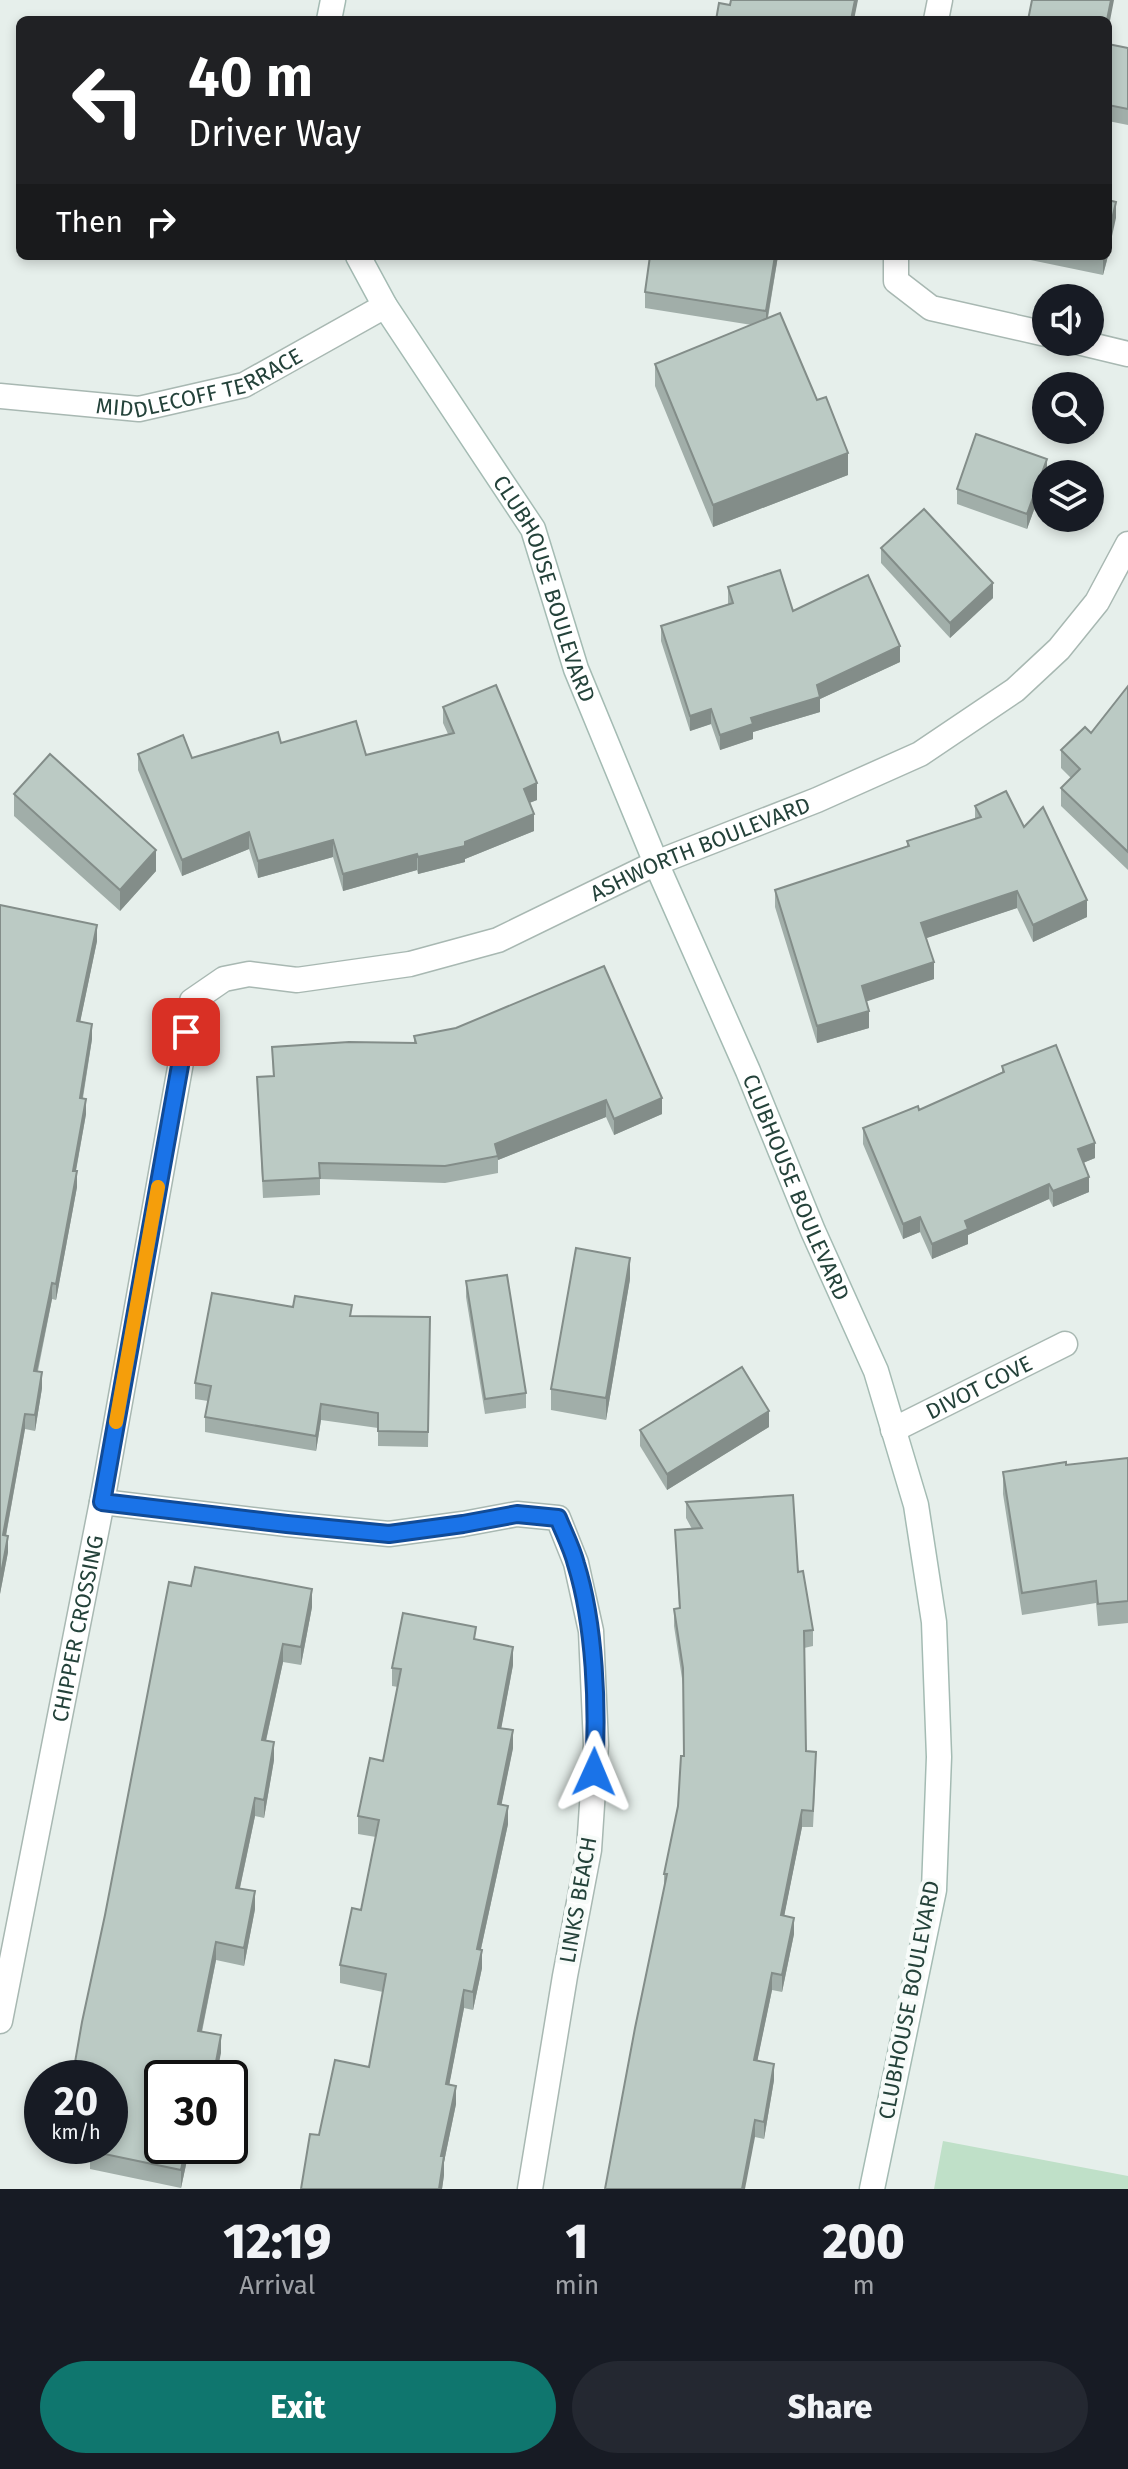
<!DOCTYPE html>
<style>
:root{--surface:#171b24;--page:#242831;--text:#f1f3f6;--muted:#9ea1a6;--accent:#0f766e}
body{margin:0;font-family:"Fira Sans",sans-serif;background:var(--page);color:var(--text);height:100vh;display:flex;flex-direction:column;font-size:30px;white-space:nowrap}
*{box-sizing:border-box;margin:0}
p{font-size:26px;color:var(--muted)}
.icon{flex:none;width:44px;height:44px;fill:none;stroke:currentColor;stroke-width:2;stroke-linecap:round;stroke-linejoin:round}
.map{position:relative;height:2189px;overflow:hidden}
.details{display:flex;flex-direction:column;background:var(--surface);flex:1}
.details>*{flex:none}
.top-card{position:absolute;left:16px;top:16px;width:1096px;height:244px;border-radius:12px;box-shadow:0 4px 12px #0003;background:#202124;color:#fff;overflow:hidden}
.controls{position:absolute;left:1032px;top:284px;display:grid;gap:16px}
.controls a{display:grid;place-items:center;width:72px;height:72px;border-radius:50%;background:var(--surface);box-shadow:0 4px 12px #0003;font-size:40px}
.speed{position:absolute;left:24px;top:2060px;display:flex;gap:16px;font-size:40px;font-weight:700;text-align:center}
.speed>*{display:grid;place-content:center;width:104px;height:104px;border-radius:50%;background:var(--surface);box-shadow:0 4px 12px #0003;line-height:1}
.speed small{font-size:20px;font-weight:400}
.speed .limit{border:4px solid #111;border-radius:12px;background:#fff;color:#111}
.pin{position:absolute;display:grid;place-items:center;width:68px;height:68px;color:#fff;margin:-34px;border-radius:16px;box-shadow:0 4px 12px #0006}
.me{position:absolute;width:88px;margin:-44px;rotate:1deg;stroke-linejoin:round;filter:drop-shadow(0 0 6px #0008)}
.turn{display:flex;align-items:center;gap:28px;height:168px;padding:0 40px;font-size:36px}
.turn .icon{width:104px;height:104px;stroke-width:2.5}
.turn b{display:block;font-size:56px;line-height:68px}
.then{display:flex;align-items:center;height:76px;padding:0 40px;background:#0003;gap:16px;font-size:30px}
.eta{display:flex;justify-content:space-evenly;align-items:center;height:136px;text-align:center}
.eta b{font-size:48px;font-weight:800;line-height:56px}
.primary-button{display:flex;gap:16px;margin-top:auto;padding:16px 40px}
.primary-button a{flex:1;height:92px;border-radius:48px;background:var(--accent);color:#fff;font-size:32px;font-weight:800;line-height:92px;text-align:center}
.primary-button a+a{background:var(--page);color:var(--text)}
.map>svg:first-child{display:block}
.green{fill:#bfe0c8}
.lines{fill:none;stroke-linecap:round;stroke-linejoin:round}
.street-casing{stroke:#a8b8b2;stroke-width:27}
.secondary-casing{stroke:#a4bbb3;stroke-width:27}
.street{stroke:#fff;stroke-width:24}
.secondary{stroke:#fff;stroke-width:24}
.wall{fill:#a1aea9}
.shaded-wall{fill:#838d89}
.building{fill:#bbcac4;stroke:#838d89;stroke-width:2}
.route-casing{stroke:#114b97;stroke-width:20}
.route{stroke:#1a73e8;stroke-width:14}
.slow{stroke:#f59e0b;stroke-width:14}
.labels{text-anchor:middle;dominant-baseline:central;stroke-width:8;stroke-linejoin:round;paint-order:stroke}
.street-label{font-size:22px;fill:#24423a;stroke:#f7fbf9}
</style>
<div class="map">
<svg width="1128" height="2189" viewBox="0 0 1128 2189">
<rect width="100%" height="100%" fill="#e6efeb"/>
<!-- green -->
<polygon class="green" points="943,2141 1128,2176 1128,2189 934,2189"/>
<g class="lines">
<defs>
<g id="street">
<polyline points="936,20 940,0"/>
<polyline points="896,256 896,281 931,308 1046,334"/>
<polyline points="1078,342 1128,354"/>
<path id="s1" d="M 0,396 L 139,409 L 244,385 L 385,306"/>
<path id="s2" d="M 893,1430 L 1065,1344"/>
<polyline points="102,1502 287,1524 389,1534 463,1524 517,1514 558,1518 576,1563 591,1631 596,1745 589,1850 565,1976 530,2189"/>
<path id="s3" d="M 0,2021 L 102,1502 L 192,1001 L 224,979 L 249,974 L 297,980 L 410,964 L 498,940 L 656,863 L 817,800 L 920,754 L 1015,690 L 1059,649 L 1097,602 L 1128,544"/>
</g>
<g id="secondary">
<polyline points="329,20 333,0"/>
<path id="s4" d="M 358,256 L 385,306 L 533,529 L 576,669 L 656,863 L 748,1071 L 813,1231 L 876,1371 L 916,1505 L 934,1622 L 939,1757 L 934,1890 L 872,2189"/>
</g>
</defs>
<!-- street casing -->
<use href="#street" class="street-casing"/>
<!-- secondary casing -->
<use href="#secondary" class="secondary-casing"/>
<!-- street -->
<use href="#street" class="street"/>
<!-- secondary -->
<use href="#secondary" class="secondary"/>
</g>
<!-- wall -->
<g class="wall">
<polygon points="1108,44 1128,48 1128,125 1108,121"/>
<polygon points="778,256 768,318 848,475 713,527 655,386 655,364 752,325 645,308 645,292"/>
<polygon points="1011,256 1108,256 1103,275"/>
<polygon points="1047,474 1027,529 957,504 957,489"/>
<polygon points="881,548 993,598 950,638 881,563"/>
<polygon points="728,587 793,611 900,662 820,699 820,712 753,732 753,739 720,750 711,724 690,731 661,641 661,626 728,604"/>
<polygon points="1128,686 1128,870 1061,806 1061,788 1071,778 1061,768 1061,750 1091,733"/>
<polygon points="443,707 537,800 529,803 534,831 465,859 465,862 418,874 417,870 343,891 333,857 258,878 249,849 182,876 138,770 138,754 192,758 281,743 366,755 448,734 443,723"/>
<polygon points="14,794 156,871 120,911 14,816"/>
<polygon points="975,806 1024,827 1087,917 1033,942 1017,908 926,938 934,979 866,1001 869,1028 817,1043 775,907 775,890 907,847 907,841 975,819"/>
<polygon points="0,905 97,941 80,1022 92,1039 83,1098 86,1114 76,1171 77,1187 56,1300 52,1299 38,1371 42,1388 35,1431 25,1429 6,1536 8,1552 0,1594"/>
<polygon points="414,1036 662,1114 614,1135 606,1117 498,1160 498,1173 445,1183 320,1179 320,1195 263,1198 257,1077 273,1076 272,1047 414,1043"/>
<polygon points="1002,1066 1095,1158 1083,1163 1089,1192 1053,1207 1049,1199 968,1235 968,1244 932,1259 920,1232 903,1239 863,1144 863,1128 919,1110 1002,1072"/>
<polygon points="630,1279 606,1420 551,1410 551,1389"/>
<polygon points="466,1281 526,1393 526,1408 485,1414 466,1297"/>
<polygon points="293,1307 352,1316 430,1317 428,1447 378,1446 378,1428 321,1420 316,1451 205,1432 205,1417 208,1401 195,1399 195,1383"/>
<polygon points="769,1427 667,1490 640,1446 640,1430"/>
<polygon points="1128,1458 1128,1623 1098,1626 1096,1603 1022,1615 1003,1494 1003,1472"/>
<polygon points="686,1502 798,1572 813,1630 813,1646 804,1648 806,1751 816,1769 813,1827 802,1827 784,1916 794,1934 782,1992 772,1990 757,2061 774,2080 764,2139 755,2137 664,1888 664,1874 678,1806 684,1756 683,1685 674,1626 674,1609 679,1608 675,1530 692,1529 686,1518"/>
<polygon points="169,1582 312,1607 301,1665 283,1662 266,1741 274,1760 264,1818 255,1816 240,1888 255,1909 244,1966 216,1960 202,2032 221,2053 162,2078 162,2146 190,2146 181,2188 90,2169 90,2155 64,2149 64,2146 110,2146 110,2078 74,2078 74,2068 105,1915"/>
<polygon points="476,1640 513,1665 501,1728 513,1748 501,1805 508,1824 481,1949 482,1968 473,2010 464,2008 449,2085 456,2104 444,2162 444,2175 442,2189 301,2189 319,2135 369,2067 383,1992 340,1983 340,1965 361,1910 376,1837 358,1834 358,1816 383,1761 398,1687 392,1686 392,1668"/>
</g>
<!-- shaded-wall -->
<g class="shaded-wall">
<polygon points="855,0 858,0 854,20 851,20"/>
<polygon points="1111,0 1114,0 1108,31 1108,20 1107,20"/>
<polygon points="1116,202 1116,218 1108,254 1108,237"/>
<polygon points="775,256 778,256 766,327 766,311"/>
<polygon points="1104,256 1108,256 1103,275 1103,259"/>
<polygon points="848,453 848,475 713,527 713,505"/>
<polygon points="1047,459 1047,474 1027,529 1027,514"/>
<polygon points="993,583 993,598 950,638 950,623"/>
<polygon points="900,646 900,662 820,699 820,712 753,732 753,739 720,750 720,735 817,685"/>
<polygon points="711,709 711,724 690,731 690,716"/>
<polygon points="537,783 537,800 524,805 524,789"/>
<polygon points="534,814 534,831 465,859 465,862 418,874 418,857 465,842"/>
<polygon points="249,832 249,849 182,876 182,860"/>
<polygon points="333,840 333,857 258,878 258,861"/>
<polygon points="156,850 156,871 120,911 120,890"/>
<polygon points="417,854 417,870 343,891 343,874"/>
<polygon points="1017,891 1017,908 921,940 921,923"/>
<polygon points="1087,900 1087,917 1033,942 1033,925"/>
<polygon points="97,925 97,941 77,1037 77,1021"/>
<polygon points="934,962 934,979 862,1003 862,986"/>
<polygon points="869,1011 869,1028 817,1043 817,1026"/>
<polygon points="92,1024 92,1039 80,1113 80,1098"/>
<polygon points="662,1098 662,1114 614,1135 614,1119"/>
<polygon points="86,1099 86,1114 73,1186 73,1171"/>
<polygon points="606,1100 606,1117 498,1160 495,1144"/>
<polygon points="1095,1143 1095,1158 1078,1165 1078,1149"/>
<polygon points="77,1171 77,1187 56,1300 56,1284"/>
<polygon points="1089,1177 1089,1192 1053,1207 1053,1191"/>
<polygon points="1049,1184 1049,1199 968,1235 968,1244 932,1259 932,1244 965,1221"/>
<polygon points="920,1217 920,1232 903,1239 903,1224"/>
<polygon points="630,1258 630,1279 606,1420 606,1398"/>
<polygon points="52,1283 52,1299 34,1386 34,1371"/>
<polygon points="42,1372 42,1388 35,1431 35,1415"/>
<polygon points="321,1404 321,1420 316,1451 316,1436"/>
<polygon points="769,1411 769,1427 667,1490 667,1474"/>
<polygon points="25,1414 25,1429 3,1551 3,1535"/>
<polygon points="8,1536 8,1552 0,1594 0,1579"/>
<polygon points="312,1589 312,1607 301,1665 301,1647"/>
<polygon points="283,1644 283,1662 262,1758 262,1740"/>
<polygon points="513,1647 513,1665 498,1746 498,1728"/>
<polygon points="513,1730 513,1748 498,1822 498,1804"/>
<polygon points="274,1742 274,1760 264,1818 264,1800"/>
<polygon points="255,1798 255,1816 236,1906 236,1888"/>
<polygon points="508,1806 508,1824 477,1967 477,1949"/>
<polygon points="802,1810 802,1827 781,1932 781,1915"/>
<polygon points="255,1891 255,1909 244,1966 244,1948"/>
<polygon points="794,1918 794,1934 782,1992 782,1975"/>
<polygon points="216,1942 216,1960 198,2049 198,2031"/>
<polygon points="482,1950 482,1968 473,2010 473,1992"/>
<polygon points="772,1973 772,1990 754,2077 754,2060"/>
<polygon points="464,1990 464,2008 446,2102 446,2084"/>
<polygon points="221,2035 221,2053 216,2078 213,2078"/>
<polygon points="774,2064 774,2080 764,2139 764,2122"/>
<polygon points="456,2086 456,2104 444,2162 444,2175 442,2189 439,2189 441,2156"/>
<polygon points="755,2120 755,2137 745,2189 742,2189"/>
<polygon points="186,2146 190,2146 181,2188 181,2170"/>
</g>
<!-- building -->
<g class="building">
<polygon points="731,0 855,0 851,20 716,20 719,3 730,5"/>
<polygon points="1032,0 1111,0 1107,20 1028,20"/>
<polygon points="1108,44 1128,48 1128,109 1108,105"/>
<polygon points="1108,200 1116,202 1108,237"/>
<polygon points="650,256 775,256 766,311 645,292"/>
<polygon points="1089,256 1104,256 1103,259"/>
<polygon points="780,313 817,400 826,397 848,453 713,505 655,364"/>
<polygon points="976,434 1047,459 1027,514 957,489"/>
<polygon points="924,509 993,583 950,623 881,548"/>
<polygon points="780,570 793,611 868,575 900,646 817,685 820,697 751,718 753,724 720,735 711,709 690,716 661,626 733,603 728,587"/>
<polygon points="496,685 537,783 524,789 534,814 465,842 465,846 418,857 417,854 343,874 333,840 258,861 249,832 182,860 138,754 183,735 192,758 278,732 281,743 356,721 366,755 454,733 443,707"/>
<polygon points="1128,686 1128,852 1061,788 1080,769 1061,750 1085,727 1091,733"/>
<polygon points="50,754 156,850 120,890 14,794"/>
<polygon points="1006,791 1024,827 1043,807 1087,900 1033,925 1017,891 921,923 934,962 862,986 869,1011 817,1026 775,890 909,846 907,841 981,817 975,806"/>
<polygon points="0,905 97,925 77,1021 92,1024 80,1098 86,1099 73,1171 77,1171 56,1284 52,1283 34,1371 42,1372 35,1415 25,1414 3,1535 8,1536 0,1579"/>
<polygon points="604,966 662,1098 614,1119 606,1100 495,1144 498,1156 445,1166 319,1163 320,1178 263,1181 257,1077 274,1076 272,1047 349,1042 416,1043 414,1036 456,1028"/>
<polygon points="1056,1045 1095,1143 1078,1149 1089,1177 1053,1191 1049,1184 965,1221 968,1229 932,1244 920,1217 903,1224 863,1128 918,1106 919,1110 1004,1072 1002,1066"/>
<polygon points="576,1248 630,1258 606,1398 551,1389"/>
<polygon points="507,1275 526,1393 485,1399 466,1281"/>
<polygon points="212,1293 293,1307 295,1296 352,1305 350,1316 430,1317 428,1432 378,1431 378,1413 321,1404 316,1436 205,1417 211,1386 195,1383"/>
<polygon points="742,1367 769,1411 667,1474 640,1430"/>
<polygon points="1128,1458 1128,1601 1098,1604 1096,1581 1022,1593 1003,1472 1066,1462 1066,1465"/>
<polygon points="793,1495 798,1572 803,1571 813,1630 804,1631 806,1751 816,1752 813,1811 802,1810 781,1915 794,1918 782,1975 772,1973 754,2060 774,2064 764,2122 755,2120 742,2189 605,2189 635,2028 667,1874 664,1874 678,1806 681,1756 684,1756 683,1668 674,1609 680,1608 675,1530 702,1528 686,1502"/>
<polygon points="195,1567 312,1589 301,1647 283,1644 262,1740 274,1742 264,1800 255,1798 236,1888 255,1891 244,1948 216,1942 198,2031 221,2035 213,2078 162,2078 162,2146 186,2146 181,2170 90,2151 91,2146 110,2146 110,2078 75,2078 77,2069 74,2068 82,2022 105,1915 169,1582 191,1586"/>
<polygon points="403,1613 476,1627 474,1639 513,1647 498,1728 513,1730 498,1804 508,1806 477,1949 482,1950 473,1992 464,1990 446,2084 456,2086 441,2156 444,2156 439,2189 301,2189 310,2134 319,2135 335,2060 369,2067 386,1974 340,1965 352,1908 361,1910 379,1820 358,1816 370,1758 383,1761 401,1669 392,1668"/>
</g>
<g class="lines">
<defs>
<path id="route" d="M 186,1032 L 102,1502 L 287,1524 L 389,1534 L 463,1524 L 517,1514 L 558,1518 C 564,1533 572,1548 576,1564 C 595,1625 598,1708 594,1772"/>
</defs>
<!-- route casing -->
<use href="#route" class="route-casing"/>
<!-- route -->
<use href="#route" class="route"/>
<!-- slow -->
<polyline class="slow" points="116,1422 158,1187"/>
</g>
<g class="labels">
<!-- street labels -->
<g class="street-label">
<text stroke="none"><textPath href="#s1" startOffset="204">MIDDLECOFF TERRACE</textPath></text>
<text stroke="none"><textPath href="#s4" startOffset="384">CLUBHOUSE BOULEVARD</textPath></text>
<text stroke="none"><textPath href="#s3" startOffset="1578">ASHWORTH BOULEVARD</textPath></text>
<text stroke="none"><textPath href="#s4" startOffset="1034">CLUBHOUSE BOULEVARD</textPath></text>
<text stroke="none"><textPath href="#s2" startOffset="96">DIVOT COVE</textPath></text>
<text stroke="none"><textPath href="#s3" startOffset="400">CHIPPER CROSSING</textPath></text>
<text transform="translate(578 1900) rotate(-80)">LINKS BEACH</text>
<text transform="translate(909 2000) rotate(-79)">CLUBHOUSE BOULEVARD</text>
</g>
</g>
</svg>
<div class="controls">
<a><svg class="icon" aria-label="sound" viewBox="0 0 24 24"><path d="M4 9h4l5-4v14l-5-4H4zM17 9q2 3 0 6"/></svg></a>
<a><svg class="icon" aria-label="search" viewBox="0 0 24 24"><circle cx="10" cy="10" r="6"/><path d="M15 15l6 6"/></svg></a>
<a><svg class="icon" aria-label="layers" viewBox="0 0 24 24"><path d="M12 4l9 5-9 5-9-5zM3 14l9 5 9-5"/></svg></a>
</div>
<div class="speed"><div>20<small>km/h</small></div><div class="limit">30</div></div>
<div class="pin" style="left:186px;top:1032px;background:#d93025"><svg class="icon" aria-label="arrive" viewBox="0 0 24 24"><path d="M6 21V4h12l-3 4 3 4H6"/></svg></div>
<svg class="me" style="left:594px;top:1772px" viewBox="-20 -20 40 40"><path d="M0-17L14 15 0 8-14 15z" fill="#1a73e8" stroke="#fff" stroke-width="4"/></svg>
<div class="top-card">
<div class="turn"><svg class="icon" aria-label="left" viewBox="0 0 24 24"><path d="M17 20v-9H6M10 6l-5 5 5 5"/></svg><div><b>40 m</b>Driver Way</div></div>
<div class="then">Then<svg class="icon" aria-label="right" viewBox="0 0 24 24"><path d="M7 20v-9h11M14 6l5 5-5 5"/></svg></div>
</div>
</div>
<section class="details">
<div class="eta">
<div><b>12:19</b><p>Arrival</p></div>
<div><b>1</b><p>min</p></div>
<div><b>200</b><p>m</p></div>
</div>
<div class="primary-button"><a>Exit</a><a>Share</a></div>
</section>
